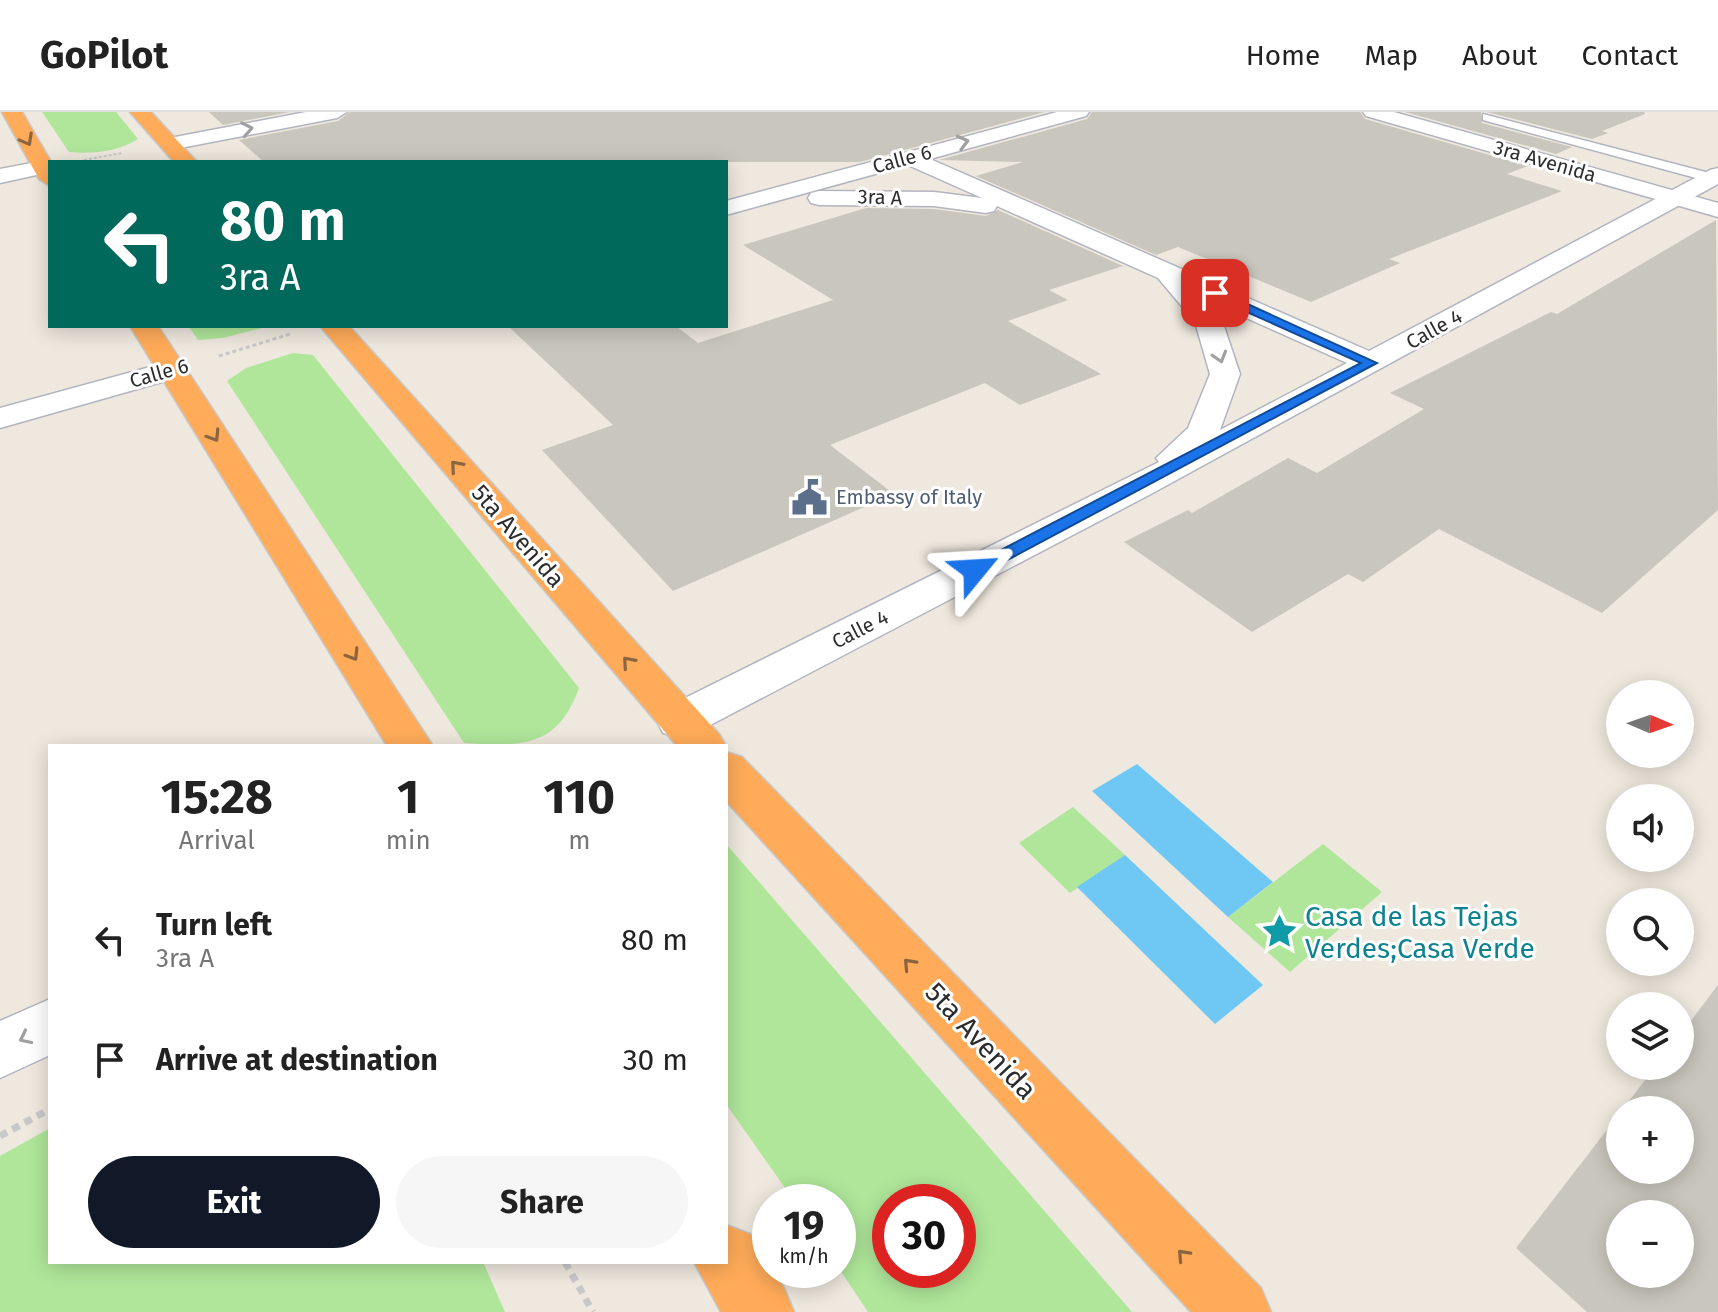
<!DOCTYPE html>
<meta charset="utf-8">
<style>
:root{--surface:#fff;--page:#f6f6f6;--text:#222;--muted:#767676;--line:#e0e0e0;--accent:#111827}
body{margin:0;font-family:"Fira Sans",sans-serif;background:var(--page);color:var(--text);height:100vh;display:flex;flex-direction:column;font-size:30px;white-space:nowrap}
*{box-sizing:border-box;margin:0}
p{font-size:26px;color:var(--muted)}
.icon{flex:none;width:44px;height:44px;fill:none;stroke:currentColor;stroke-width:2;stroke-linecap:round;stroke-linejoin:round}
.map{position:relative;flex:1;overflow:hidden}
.details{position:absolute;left:48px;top:632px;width:680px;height:520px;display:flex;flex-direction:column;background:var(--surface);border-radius:0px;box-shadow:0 4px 20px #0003}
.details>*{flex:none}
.banner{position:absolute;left:48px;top:48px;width:680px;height:168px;border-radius:0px;box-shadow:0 4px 20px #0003;background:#00695c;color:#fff;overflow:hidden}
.needle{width:52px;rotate:92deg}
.controls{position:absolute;left:1606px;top:568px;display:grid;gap:16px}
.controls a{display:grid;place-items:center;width:88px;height:88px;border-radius:50%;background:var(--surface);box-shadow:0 4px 20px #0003;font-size:40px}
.speed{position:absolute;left:752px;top:1072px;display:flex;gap:16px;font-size:40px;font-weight:700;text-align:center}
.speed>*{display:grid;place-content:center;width:104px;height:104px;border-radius:50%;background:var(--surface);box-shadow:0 4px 20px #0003;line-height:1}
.speed small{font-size:20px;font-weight:400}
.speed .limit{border:12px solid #d22;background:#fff;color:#111}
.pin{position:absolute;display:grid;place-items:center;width:68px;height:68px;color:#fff;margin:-34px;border-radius:16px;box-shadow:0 4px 12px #0006}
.me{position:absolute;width:88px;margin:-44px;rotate:63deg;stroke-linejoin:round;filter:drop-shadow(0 0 6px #0008)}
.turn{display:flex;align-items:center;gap:28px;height:168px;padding:0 40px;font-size:36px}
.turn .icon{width:104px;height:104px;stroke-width:2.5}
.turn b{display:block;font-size:56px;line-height:68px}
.eta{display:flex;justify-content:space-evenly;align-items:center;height:136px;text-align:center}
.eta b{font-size:48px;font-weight:700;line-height:56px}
.action{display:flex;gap:16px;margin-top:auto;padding:16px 40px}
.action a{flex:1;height:92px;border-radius:48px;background:var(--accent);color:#fff;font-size:32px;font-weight:700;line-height:92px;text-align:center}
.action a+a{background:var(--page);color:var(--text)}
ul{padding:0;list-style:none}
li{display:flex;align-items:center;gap:24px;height:120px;padding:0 40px}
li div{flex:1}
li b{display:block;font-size:30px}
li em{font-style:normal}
header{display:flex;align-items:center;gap:48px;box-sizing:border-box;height:112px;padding:0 40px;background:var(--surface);border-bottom:2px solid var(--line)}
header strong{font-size:38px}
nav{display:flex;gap:44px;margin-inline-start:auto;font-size:28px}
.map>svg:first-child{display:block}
.green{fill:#afe69a;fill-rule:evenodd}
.water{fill:#6fc8f3}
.building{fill:#c9c6bd;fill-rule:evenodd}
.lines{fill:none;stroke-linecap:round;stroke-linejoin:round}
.lane-casing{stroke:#b2b4c0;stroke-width:3}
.street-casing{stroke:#b2b4c0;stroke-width:3}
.secondary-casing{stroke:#b2b4c0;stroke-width:3}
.highway-casing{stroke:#c8c8c8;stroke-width:3}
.path-far2{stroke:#c8c8c8;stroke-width:2;stroke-dasharray:3 2;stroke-linecap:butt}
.path-far1{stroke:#c8c8c8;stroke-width:3;stroke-dasharray:4 3;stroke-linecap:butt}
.path{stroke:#c8c8c8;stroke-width:7;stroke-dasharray:8 6;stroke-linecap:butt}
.lane{fill:#fff;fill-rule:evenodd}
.street{fill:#fff;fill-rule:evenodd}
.secondary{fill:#fff;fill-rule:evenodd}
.highway{fill:#ffab59;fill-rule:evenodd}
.oneway{stroke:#a0a0a0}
.oneway2{stroke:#8b6540}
.route{fill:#1a73e8;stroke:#114b97;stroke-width:2}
.labels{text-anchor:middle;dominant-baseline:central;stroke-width:6;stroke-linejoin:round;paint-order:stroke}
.far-street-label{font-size:20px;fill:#2c2c2c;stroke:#fff}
.far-service-label{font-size:20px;fill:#4e5e75;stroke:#fff;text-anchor:start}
.street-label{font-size:24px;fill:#2c2c2c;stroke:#fff}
.near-culture-label{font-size:28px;fill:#0d838f;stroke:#fff;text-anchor:start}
.near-street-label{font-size:28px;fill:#2c2c2c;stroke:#fff}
</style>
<header>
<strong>GoPilot</strong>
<nav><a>Home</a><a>Map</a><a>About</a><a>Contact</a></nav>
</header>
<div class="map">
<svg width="1718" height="1200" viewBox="0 0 1718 1200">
<rect width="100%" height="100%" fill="#eee8de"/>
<!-- green -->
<g class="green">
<path d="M 42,0 L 116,0 L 138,27 C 118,40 92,42 69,40 Z"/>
<polygon points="188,214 270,214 223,226 198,228"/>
<path d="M 293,241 L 313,243 L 579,576 C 557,637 521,634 464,631 L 227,269 L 246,256 Z"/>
<polygon points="1073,695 1125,743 1070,781 1019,731"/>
<path d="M 726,732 L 1132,1200 L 868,1200 L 838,1155 L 838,1090 L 795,1090 L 726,992 ZM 958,1090 L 958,1158 L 890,1158 L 890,1090 Z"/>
<polygon points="1323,732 1382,780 1290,860 1228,805"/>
<polygon points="50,1016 50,1150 483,1150 505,1200 0,1200 0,1044"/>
</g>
<!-- water -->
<g class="water">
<polygon points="1137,652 1273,770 1228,805 1092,679"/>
<polygon points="1125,743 1263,873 1215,912 1077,775"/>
</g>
<!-- building -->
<g class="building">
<polygon points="209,0 290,0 223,13"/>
<polygon points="350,0 1045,0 860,50 264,50 239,28 338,9"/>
<polygon points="1092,0 1360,0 1365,7 1528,54 1507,62 1562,79 1389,147 1400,151 1311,190 1178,135 1156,143 976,64 1023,50 939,48 1087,7"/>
<polygon points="1405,0 1481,0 1482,11 1572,35 1556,42"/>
<polygon points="1487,0 1644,0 1645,2 1602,19 1608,21 1592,27"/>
<polygon points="866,96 934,97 986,104 998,98 1123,154 1049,178 1068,188 1008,209 1101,262 1020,293 985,271 830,333 894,382 673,479 542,338 613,313 508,214 676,214 698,231 833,188 743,133"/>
<polygon points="1716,108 1718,398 1602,501 1439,417 1363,470 1348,462 1252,520 1124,430 1188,398 1192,401 1288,346 1317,361 1424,297 1390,281 1551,200 1557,202"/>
<path d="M 1718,873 L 1718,1200 L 1587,1200 L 1516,1136 L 1620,1001 L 1620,1058 L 1680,1058 L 1680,998 L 1622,998 L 1656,954 L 1680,954 L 1680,923 ZM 1620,1102 L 1680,1102 L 1680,1162 L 1620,1162 Z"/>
</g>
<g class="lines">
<defs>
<polygon id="lane" points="1483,2 1717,63 1718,67 1707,69 1483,8"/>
<g id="street">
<polygon points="306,0 347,0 337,6 170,38 160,32 170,26"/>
<path d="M 1057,0 L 1089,0 L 1086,4 L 930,47 L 1369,239 L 1710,58 L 1718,56 L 1718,72 L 1149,383 L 695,621 L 679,625 L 663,621 L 657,609 L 663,597 L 1159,350 L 1156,346 L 1188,316 L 1210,262 L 1195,210 L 1158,166 L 997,94 L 994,99 L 986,101 L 934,94 L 819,93 L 811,91 L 808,86 L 811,81 L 819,79 L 934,80 L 982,86 L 908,53 L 726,103 L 726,89 ZM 1204,187 L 1347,251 L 1220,318 L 1240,262 L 1222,208 Z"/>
<polygon points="42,49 50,50 50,60 0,71 0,57"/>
<polygon points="172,249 183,252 187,258 183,264 0,316 0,296"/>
<polygon points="50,887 50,943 0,966 0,909"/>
</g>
<polygon id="secondary" points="1363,0 1394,0 1718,91 1718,105 1366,4"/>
<g id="highway">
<polygon points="2,0 22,0 51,50 50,74 39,67"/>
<polygon points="130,0 151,0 197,50 174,50"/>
<polygon points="130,214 158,214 433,634 387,634"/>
<polygon points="320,214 349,214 719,622 726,634 677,634"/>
<polygon points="726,640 742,645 1261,1176 1271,1200 1191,1200 726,689"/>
<polygon points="726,1113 750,1122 784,1176 794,1200 721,1200 694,1150 726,1150"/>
</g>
</defs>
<!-- lane casing -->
<use href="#lane" class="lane-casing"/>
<!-- street casing -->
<use href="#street" class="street-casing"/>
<!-- secondary casing -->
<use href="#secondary" class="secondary-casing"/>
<!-- highway casing -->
<use href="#highway" class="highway-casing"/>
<!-- path-far2 -->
<polyline class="path-far2" points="84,48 122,41"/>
<!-- path-far1 -->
<polyline class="path-far1" points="219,244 290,222"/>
<!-- path -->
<g class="path">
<polyline points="0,1024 50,997"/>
<polyline points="565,1150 593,1200"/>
</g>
<!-- lane -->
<use href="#lane" class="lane"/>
<!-- street -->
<use href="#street" class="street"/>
<!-- secondary -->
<use href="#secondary" class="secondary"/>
<!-- highway -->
<use href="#highway" class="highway"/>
</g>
<!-- one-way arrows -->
<defs><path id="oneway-chevron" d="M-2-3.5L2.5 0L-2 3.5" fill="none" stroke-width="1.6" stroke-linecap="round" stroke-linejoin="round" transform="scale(2)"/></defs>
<g class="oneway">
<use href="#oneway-chevron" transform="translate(247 17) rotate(-11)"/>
<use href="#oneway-chevron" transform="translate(963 30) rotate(-15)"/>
<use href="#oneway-chevron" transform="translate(1220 245) rotate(73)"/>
<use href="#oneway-chevron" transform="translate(25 926) rotate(154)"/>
</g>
<g class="oneway2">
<use href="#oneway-chevron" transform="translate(27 28) rotate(61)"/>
<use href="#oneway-chevron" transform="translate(214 324) rotate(58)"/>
<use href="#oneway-chevron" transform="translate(456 354) rotate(-131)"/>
<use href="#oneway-chevron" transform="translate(353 543) rotate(58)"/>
<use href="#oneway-chevron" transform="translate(628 550) rotate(-131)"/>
<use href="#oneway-chevron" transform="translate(909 852) rotate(-133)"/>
<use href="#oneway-chevron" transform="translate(1183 1143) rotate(-133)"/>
</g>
<!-- route -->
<polygon class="route" points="1211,179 1219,179 1377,251 981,462 970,462 970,454 1361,251 1211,184"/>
<!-- icons -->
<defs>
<symbol id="civic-bare" viewBox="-9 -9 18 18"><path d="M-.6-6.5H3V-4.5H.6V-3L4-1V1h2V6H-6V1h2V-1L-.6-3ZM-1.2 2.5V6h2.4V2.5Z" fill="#5c6f8a" stroke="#fff" stroke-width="2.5" paint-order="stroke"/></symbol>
<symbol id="sight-bare" viewBox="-9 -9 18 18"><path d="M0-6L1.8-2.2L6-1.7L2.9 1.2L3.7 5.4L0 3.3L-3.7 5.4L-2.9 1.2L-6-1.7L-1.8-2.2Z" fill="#0f9aa8" stroke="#fff" stroke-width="2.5" paint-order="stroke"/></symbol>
</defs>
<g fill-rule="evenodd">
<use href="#civic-bare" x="784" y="360" width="51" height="51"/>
<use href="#sight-bare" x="1254" y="794" width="51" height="51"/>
</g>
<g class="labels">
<!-- far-street labels -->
<g class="far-street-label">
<text transform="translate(902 47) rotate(-15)">Calle 6</text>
<text transform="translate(1545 49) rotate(16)">3ra Avenida</text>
<text transform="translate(880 85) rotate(2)">3ra A</text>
<text transform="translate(1434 217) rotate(-29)">Calle 4</text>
<text transform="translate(159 261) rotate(-16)">Calle 6</text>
<text transform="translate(860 517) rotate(-27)">Calle 4</text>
</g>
<!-- far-service labels -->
<g class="far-service-label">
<text x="836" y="385">Embassy of Italy</text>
</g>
<!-- street labels -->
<g class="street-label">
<text transform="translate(518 424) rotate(49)">5ta Avenida</text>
</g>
<!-- near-culture labels -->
<g class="near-culture-label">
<text x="1305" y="804">Casa de las Tejas<tspan x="1305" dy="32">Verdes;Casa Verde</tspan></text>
</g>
<!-- near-street labels -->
<g class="near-street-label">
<text transform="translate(981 929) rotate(47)">5ta Avenida</text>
</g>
</g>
</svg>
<div class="controls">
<a><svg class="needle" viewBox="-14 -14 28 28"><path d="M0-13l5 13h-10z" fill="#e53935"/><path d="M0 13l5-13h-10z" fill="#767676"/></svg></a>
<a><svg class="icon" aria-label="sound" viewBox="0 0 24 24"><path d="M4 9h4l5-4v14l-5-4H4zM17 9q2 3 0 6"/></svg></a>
<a><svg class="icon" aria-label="search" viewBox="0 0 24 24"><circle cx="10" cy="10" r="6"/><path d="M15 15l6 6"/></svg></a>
<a><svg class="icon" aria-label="layers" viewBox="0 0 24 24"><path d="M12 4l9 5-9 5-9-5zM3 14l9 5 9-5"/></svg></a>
<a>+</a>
<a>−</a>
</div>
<div class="speed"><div>19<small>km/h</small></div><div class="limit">30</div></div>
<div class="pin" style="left:1215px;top:181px;background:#d93025"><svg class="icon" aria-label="arrive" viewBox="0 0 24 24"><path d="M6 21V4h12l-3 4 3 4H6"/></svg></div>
<svg class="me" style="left:975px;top:458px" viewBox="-20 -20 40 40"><path d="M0-17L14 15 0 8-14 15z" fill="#1a73e8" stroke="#fff" stroke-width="4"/></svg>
<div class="banner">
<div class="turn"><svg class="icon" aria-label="left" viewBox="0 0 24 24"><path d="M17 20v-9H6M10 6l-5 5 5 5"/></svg><div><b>80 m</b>3ra A</div></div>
</div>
<section class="details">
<div class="eta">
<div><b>15:28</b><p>Arrival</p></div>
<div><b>1</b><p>min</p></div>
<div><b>110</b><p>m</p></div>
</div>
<ul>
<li><svg class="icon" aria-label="left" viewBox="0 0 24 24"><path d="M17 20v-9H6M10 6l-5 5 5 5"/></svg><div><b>Turn left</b><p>3ra A</p></div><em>80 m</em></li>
<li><svg class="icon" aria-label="arrive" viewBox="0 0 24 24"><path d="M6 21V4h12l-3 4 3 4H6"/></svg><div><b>Arrive at destination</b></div><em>30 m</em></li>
</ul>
<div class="action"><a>Exit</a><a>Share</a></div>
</section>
</div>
